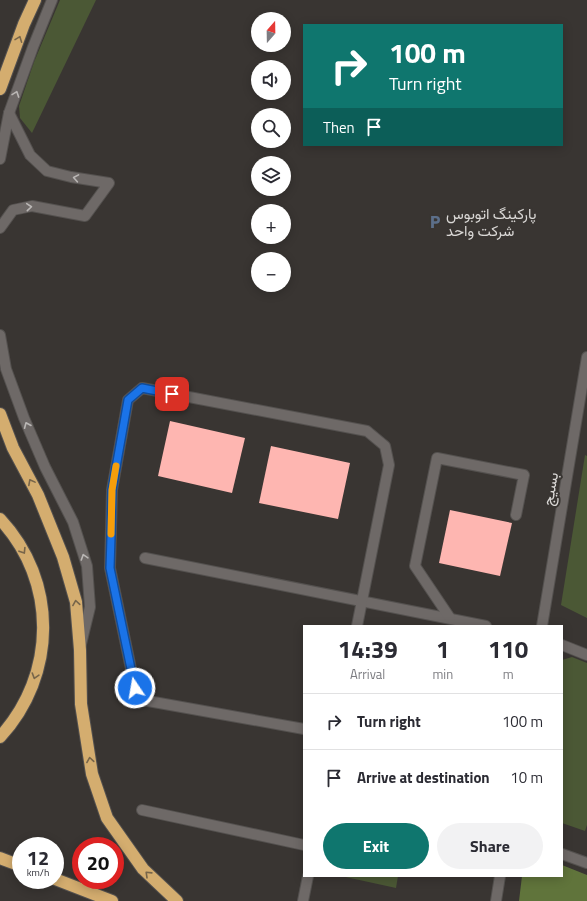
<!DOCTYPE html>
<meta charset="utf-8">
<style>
:root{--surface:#fff;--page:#f2f2f3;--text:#2b2b33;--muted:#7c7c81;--line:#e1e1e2;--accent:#0f766e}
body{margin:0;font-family:"Titillium Web",Vazirmatn,sans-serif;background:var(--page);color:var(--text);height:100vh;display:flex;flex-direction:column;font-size:15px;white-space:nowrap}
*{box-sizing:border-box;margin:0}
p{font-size:13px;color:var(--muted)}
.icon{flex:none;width:22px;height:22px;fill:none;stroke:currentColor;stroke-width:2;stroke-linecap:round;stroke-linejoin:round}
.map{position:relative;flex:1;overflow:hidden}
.sheet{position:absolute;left:303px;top:625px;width:260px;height:252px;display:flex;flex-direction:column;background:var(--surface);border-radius:0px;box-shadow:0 2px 10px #0003}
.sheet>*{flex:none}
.banner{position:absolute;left:303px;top:24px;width:260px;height:122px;border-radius:0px;box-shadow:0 2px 10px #0003;background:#0f766e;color:#fff;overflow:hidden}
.needle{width:26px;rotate:20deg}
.controls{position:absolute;left:251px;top:12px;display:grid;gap:8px}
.controls a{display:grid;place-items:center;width:40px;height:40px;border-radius:50%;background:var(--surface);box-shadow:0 2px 10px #0003;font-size:20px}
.speed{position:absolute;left:12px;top:837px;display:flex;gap:8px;font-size:20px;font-weight:700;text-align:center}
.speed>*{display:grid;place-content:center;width:52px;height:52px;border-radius:50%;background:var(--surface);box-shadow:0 2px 10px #0003;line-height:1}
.speed small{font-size:10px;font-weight:400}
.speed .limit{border:6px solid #d22;background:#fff;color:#111}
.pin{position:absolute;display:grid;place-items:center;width:34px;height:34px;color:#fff;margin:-17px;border-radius:8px;box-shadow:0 2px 6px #0006}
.me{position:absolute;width:44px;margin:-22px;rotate:348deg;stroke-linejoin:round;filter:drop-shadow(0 0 3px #0008)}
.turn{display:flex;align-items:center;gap:14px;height:84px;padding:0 20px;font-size:18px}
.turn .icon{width:52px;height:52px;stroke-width:2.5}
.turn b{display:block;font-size:28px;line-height:34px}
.then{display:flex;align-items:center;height:38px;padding:0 20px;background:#0003;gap:8px;font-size:15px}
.eta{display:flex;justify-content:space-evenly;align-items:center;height:68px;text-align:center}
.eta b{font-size:24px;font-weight:700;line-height:28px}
.action{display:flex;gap:8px;margin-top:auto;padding:8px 20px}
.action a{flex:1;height:46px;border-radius:24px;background:var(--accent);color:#fff;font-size:16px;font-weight:700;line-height:46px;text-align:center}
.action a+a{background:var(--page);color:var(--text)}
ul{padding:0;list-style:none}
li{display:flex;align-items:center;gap:12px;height:56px;padding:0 20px;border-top:1px solid var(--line)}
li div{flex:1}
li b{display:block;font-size:15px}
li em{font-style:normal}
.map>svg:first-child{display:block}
.green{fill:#4b5835}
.forest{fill:#60743b}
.building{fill:#feb6b1}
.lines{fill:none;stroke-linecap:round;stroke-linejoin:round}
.minor-casing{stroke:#54514f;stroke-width:12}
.highway-casing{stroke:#54514f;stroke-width:14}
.minor{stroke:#6e6967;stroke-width:10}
.highway{stroke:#d4ad6f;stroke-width:12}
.oneway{stroke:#77654a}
.oneway2{stroke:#bab7b5}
.route-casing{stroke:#114b97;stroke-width:10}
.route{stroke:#1a73e8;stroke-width:7}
.slow{stroke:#f59e0b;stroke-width:7}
.labels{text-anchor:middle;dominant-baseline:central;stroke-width:4;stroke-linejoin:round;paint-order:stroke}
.poi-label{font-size:15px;fill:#dad8d6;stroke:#393532;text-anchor:start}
.street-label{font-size:15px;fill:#dad8d6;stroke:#393532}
</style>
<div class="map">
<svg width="587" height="901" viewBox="0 0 587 901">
<rect width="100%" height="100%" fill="#393532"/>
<!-- green -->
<g class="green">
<polygon points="60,0 96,0 32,133 20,118 19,106 34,62"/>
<polygon points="585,455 587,456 587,618 561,605"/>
<polygon points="572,657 587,663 587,825 585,831 562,823 562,660"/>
<polygon points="341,876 398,876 396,888"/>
</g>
<!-- forest -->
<polygon class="forest" points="562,865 587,875 587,901 519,901 522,876 562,876"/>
<!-- building -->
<g class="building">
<polygon points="170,421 245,438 232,493 158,476"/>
<polygon points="271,446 350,463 338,519 259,503"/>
<polygon points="450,510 512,523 500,576 439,563"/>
</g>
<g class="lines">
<defs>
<g id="minor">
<polyline points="0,159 9,113 33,47 52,0"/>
<polyline points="0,228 13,210 32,206 85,216 109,183 71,177 47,171 30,155 9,113"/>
<polyline points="0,335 6,369 24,418 45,467 73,522 87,566 90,607 81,644"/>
<polyline points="145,558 486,626"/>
<polyline points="450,618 415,566 437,458 524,475 516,515"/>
<polyline points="542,626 587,357"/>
<polyline points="562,645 587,655"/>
<polyline points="304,729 148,701 139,695 135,688 110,568 112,490 128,400 142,388 367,431 385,446 389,465 357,626"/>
<polyline points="142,810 304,845"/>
<polyline points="562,854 587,863"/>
<polyline points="303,901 308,876"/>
<polyline points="496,901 500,876"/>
</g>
<g id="highway">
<polyline points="0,89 24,24 35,0"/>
<polyline points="0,414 13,448 38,495 63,557 76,602 80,650 81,704 92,774 107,818 143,869 177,901"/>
<path d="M 0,519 C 58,581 57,675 0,737"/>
<polyline points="0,858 21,866"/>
<polyline points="55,879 112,901"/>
</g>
</defs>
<!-- minor casing -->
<use href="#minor" class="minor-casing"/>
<!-- highway casing -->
<use href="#highway" class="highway-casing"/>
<!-- minor -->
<use href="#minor" class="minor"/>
<!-- highway -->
<use href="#highway" class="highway"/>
</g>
<!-- one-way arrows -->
<defs><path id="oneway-chevron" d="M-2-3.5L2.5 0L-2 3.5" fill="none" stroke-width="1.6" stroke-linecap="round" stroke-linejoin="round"/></defs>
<g class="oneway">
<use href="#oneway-chevron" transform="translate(19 39) rotate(-69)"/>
<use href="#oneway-chevron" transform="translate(31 482) rotate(-118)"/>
<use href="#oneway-chevron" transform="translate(23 551) rotate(58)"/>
<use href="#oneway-chevron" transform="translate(76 603) rotate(-99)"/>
<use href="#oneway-chevron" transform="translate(35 676) rotate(107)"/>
<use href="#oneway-chevron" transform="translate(90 760) rotate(-99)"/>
<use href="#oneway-chevron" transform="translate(148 874) rotate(-136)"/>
</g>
<g class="oneway2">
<use href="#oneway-chevron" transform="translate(16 94) rotate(-70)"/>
<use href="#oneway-chevron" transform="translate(76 178) rotate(-170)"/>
<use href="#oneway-chevron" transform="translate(29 207) rotate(-5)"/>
<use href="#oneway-chevron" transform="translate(27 425) rotate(-113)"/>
<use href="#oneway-chevron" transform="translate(84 557) rotate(-108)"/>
</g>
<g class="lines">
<defs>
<polyline id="route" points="135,688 110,568 111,537 112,490 128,400 142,388 172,394"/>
</defs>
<!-- route casing -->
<use href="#route" class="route-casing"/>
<!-- route -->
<use href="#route" class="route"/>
<!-- slow -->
<polyline class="slow" points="111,534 112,490 116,466"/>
</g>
<!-- icons -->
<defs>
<symbol id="parking-bare" viewBox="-9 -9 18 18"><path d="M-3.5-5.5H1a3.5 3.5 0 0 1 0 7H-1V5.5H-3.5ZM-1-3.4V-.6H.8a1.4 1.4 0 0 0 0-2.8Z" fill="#5c6f8a" stroke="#393532" stroke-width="2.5" paint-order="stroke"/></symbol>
</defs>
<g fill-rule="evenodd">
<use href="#parking-bare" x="425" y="212" width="20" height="20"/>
</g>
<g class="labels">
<!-- poi labels -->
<g class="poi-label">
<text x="446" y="213">پارکینگ اتوبوس<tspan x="446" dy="17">شرکت واحد</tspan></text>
</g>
<!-- street labels -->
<g class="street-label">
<text transform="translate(550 489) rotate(-80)">بسیج</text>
</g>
</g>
</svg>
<div class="controls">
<a><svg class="needle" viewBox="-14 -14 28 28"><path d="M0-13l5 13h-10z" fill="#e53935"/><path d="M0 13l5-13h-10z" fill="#7c7c81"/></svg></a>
<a><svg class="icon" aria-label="sound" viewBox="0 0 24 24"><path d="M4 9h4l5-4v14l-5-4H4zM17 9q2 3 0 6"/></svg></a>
<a><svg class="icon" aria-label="search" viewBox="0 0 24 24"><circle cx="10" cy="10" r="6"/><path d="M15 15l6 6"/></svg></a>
<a><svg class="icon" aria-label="layers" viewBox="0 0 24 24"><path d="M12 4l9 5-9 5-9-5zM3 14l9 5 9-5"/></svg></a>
<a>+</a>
<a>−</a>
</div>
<div class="speed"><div>12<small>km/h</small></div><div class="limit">20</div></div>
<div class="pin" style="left:172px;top:394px;background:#d93025"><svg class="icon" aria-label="arrive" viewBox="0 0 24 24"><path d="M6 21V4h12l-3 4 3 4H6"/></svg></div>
<svg class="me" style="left:135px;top:688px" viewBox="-20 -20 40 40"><circle r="17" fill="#1a73e8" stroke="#fff" stroke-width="3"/><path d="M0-11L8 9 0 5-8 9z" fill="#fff"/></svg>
<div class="banner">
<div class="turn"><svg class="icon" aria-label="right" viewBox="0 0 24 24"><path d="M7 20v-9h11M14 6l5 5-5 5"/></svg><div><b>100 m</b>Turn right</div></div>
<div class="then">Then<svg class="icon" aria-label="arrive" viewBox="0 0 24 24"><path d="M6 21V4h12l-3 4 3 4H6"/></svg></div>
</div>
<section class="sheet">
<div class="eta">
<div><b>14:39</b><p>Arrival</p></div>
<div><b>1</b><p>min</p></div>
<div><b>110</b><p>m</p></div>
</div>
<ul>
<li><svg class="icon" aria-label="right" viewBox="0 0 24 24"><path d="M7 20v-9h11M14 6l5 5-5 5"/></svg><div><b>Turn right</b></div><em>100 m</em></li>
<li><svg class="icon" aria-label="arrive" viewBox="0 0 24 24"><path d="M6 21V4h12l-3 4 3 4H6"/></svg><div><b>Arrive at destination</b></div><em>10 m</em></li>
</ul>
<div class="action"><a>Exit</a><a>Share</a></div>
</section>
</div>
